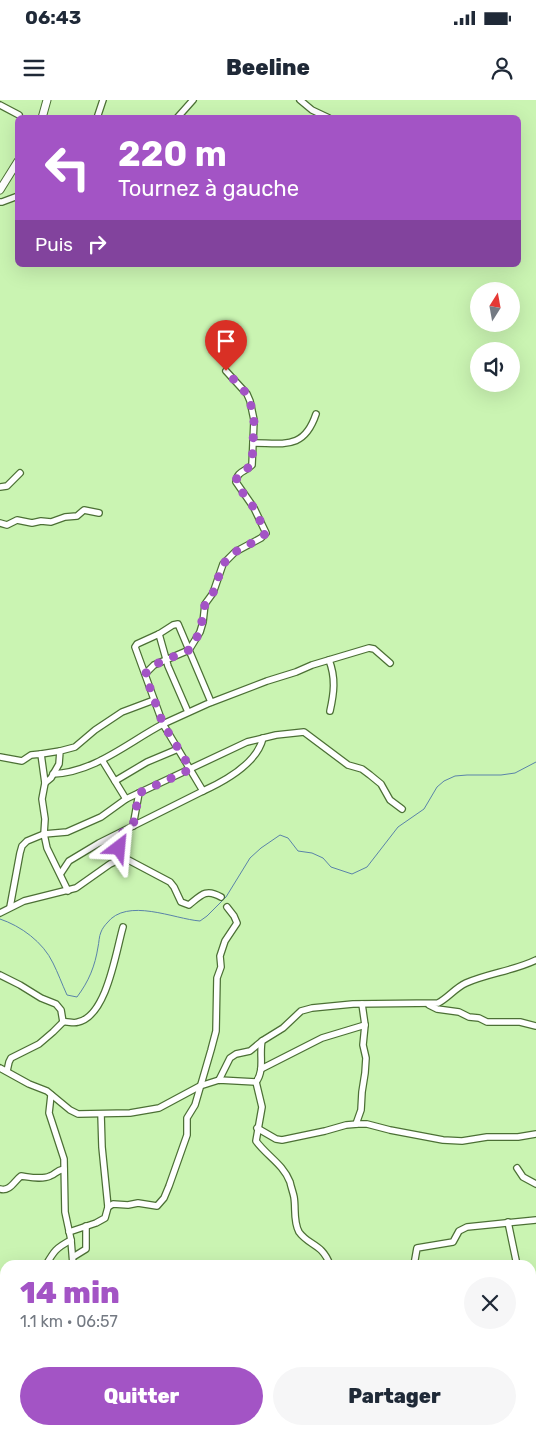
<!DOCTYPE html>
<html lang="fr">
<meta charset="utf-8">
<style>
:root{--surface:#fff;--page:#f6f6f7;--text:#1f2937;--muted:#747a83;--accent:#a354c5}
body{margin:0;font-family:Rubik,sans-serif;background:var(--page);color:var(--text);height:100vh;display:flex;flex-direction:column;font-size:19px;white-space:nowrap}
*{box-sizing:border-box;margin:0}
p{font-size:16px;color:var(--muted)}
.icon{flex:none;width:28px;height:28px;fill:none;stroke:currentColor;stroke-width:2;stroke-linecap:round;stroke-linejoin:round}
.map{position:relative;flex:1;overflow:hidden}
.drawer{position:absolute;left:0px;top:1160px;width:536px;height:175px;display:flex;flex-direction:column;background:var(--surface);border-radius:15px 15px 0 0;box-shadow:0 5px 20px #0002}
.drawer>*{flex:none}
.guide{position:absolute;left:15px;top:15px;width:506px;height:152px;border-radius:8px;box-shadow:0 5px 20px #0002;background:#a354c5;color:#fff;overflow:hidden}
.needle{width:32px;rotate:11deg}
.buttons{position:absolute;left:470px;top:182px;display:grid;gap:10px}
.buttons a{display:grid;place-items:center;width:50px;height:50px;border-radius:50%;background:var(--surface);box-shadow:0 5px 20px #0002;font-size:25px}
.pin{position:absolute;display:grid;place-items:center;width:42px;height:42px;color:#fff;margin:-51px -21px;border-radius:50% 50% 50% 0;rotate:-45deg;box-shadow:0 0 5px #0007}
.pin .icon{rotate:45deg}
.me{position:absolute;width:55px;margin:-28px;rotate:29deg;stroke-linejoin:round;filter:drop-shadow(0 0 4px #0008)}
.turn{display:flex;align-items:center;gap:18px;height:105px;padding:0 20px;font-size:22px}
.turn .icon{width:65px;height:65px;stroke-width:2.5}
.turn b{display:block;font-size:35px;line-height:42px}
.then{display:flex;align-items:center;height:48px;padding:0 20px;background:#0003;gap:10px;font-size:19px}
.round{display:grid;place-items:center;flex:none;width:52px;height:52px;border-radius:26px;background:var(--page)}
.overview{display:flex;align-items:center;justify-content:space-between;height:85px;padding:0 20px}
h1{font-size:30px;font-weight:800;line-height:38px;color:var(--accent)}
.cta{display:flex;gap:10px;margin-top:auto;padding:10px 20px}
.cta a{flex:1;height:58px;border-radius:30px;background:var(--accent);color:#fff;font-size:20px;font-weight:800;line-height:58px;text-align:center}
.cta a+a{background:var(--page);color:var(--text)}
.status{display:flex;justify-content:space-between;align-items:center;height:35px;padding:0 25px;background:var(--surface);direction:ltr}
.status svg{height:14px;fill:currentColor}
header{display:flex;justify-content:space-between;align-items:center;height:65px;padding:0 20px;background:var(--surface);font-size:22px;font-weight:800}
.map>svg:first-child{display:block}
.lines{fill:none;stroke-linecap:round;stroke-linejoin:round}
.stream{stroke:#5a83a9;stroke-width:1}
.minor-casing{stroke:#4c7035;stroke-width:8}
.major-casing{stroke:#4c7035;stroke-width:9}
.minor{stroke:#fff;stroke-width:5.5}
.major{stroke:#fff;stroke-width:7}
.route{stroke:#a354c5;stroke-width:9;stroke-dasharray:0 16.2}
</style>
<div class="status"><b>06:43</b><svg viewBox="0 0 49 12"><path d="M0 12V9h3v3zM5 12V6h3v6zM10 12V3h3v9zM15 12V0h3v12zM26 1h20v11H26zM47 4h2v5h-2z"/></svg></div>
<header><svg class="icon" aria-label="menu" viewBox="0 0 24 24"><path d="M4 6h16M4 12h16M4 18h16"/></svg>Beeline<svg class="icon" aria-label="person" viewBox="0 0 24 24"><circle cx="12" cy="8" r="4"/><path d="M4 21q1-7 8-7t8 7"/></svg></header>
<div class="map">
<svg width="536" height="1335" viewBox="0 0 536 1335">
<rect width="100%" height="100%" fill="#caf4b2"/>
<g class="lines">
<!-- stream -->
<g class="stream">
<path d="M 0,819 C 21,826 43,842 53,863 C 58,873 62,884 67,895 L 77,897 C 89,881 95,866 98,847 C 99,843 99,836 101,832 C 102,829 105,825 107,823 C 127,797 174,819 200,821 L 207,816 L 226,797 L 250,758 L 261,748 L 280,735 L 288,738 L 298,751 L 312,753 L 323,758 L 331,767 L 352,774 L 367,767 L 398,727 L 424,709 L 437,687 L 444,681 L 455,676 L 467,675 L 501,675 L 515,673 L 536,662"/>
<polyline points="0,1279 5,1275"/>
</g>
<defs>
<g id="minor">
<polyline points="300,0 312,10 329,18"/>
<polyline points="0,5 19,15"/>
<polyline points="97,18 103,0"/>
<polyline points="177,18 193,0"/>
<polyline points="0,102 2,102 18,96"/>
<path d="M 253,343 C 284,343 304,350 316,314"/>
<polyline points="0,387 7,386 20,373"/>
<polyline points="0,423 7,425 17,420 32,423 41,421 51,422 65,417 77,416 84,410 99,413"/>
<polyline points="159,534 168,566 188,612"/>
<path d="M 329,560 C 336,578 334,593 330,611"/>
<path d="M 211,602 L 189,550 L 200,532 L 203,522 L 205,504 L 213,493 L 223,464 L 235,452 L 261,438 L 266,433 L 254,408 L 236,382 C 237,371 245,372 252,365 L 254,320 L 250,301 L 247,294 L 226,271"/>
<polyline points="41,654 60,651"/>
<polyline points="0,657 22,661 31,655 41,654 45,683"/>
<polyline points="102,660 126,699"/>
<path d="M 53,674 C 95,672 127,643 163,624 L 135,547 L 137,544 L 159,534 L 173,525 L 178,524 L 189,550 L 154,565 L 145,574"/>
<polyline points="115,681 147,662 178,649"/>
<path d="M 203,691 C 225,681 257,663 263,638"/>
<polyline points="133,726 139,693"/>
<path d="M 122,733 L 119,749 L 119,755 L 170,782 L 174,787 L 181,802 L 189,805 C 201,795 206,788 221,797"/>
<polyline points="61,773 69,761 99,743 203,691 163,624 207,604 267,581 296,572 312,565 369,548 374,549 390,563"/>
<polyline points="68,791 47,748 44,734 45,719 42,699 45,683 51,678 59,664 60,651 75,647 95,630 122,612 154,600"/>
<polyline points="10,807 20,753 22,746 27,741 44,734 67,732 101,717 126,699 247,642 276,635 304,632 348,665 362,669 370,675 381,684 390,700 402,709"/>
<polyline points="0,813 24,801 76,788 110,764 123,758"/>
<polyline points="0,875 20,885 41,898 56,904 61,910 63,922"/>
<polyline points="429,905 437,909 459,912 469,917 479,918 487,922 520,922 536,926"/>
<path d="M 0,968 L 29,984 L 47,991 L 70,1010 L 78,1014 L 130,1013 L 159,1008 L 200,986 L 219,980 L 256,982 C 265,970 259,955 262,941 L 283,928 L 301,911 L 312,908 L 353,904 L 438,903 C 448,898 455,888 466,883 C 489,873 513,871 536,860"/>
<polyline points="261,969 322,938 365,925 362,904"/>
<path d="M 7,971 L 9,962 L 11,958 L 39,944 L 53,932 L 63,922 C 68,921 73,924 78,922 C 107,916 116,851 123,827"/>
<polyline points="219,980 230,958 236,954 250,951 262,941"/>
<path d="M 256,982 L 262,1007 L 256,1041 C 267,1056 283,1064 290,1082 C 291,1087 293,1092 294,1097 C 296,1109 293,1121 299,1132 C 309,1146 322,1143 330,1165"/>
<polyline points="51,995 49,1013 64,1059 65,1112 71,1140 73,1165"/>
<polyline points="101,1014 102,1047 108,1107"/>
<polyline points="356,1024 361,1010 362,992 365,973 366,958 363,945 365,925"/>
<polyline points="257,1028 276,1039 282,1040 325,1031 346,1025 358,1024 367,1024 390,1030 443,1040 462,1041 487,1037 518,1037 536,1034"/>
<polyline points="517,1068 523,1077 536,1084"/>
<path d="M 0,1089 C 10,1092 14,1081 21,1076 C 29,1077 42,1080 50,1076 C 56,1074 55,1071 64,1069"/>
<polyline points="508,1122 517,1165"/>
<polyline points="69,1132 96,1123 105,1118 108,1107 113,1104 128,1105 138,1103 157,1106 164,1098 169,1086 187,1035 187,1018 195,1005 211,950 216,931 217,878 221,867 220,856 225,841 237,823 234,816 227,807"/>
<polyline points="73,1157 86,1149 86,1126"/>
<path d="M 46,1165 C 54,1151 56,1148 71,1140"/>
<polyline points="414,1165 417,1148 453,1142 459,1131 467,1127 536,1120"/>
<polyline points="531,1186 536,1184"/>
<polyline points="0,1200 5,1196"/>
<polyline points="531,1201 536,1220"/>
<polyline points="0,1232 5,1227"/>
<polyline points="531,1241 536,1239"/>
<polyline points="0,1258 5,1260"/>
<polyline points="0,1293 5,1290"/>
<polyline points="0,1310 1,1335"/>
<polyline points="531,1312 536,1282"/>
<polyline points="90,1330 91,1335"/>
<polyline points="415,1330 424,1335"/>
<polyline points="49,1335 49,1330"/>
<polyline points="58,1335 59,1330"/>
<polyline points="72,1335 79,1335"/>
<polyline points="263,1335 266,1330"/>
<polyline points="283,1335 291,1330"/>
<polyline points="338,1335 341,1330"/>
<polyline points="524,1335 536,1329"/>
</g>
<g id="major">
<polyline points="42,18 47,0"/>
<polyline points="0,90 18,61"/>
</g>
</defs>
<!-- minor casing -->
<use href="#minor" class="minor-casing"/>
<!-- major casing -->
<use href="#major" class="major-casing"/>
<!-- minor -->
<use href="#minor" class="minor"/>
<!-- major -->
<use href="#major" class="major"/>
</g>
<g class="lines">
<!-- route -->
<path class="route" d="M 119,748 L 122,733 L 133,726 L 139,693 L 191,669 L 163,624 L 145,574 L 154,565 L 189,550 L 200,532 L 205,504 L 213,493 L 223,464 L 235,452 L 261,438 L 266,433 L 254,408 L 237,385 C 234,372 244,372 252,365 L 254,320 L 250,301 L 247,294 L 226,271"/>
</g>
</svg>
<div class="buttons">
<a><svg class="needle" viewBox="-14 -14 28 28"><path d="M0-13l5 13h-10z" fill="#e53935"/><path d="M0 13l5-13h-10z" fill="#747a83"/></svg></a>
<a><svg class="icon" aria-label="sound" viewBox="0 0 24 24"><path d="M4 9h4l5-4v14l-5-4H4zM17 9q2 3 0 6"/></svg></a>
</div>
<div class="pin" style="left:226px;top:271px;background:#d93025"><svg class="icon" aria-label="arrive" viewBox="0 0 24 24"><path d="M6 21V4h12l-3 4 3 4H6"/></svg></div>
<svg class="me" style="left:119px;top:748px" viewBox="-20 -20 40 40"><path d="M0-17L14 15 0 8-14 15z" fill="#a354c5" stroke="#fff" stroke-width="4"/></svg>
<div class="guide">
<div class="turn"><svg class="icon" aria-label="left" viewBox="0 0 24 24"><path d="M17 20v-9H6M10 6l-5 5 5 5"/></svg><div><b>220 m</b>Tournez à gauche</div></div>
<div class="then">Puis<svg class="icon" aria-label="right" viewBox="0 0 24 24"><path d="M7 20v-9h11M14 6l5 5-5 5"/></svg></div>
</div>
<section class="drawer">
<div class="overview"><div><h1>14 min</h1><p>1.1 km · 06:57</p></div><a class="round"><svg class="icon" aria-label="close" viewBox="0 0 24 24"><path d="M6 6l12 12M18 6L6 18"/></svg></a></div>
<div class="cta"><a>Quitter</a><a>Partager</a></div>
</section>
</div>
